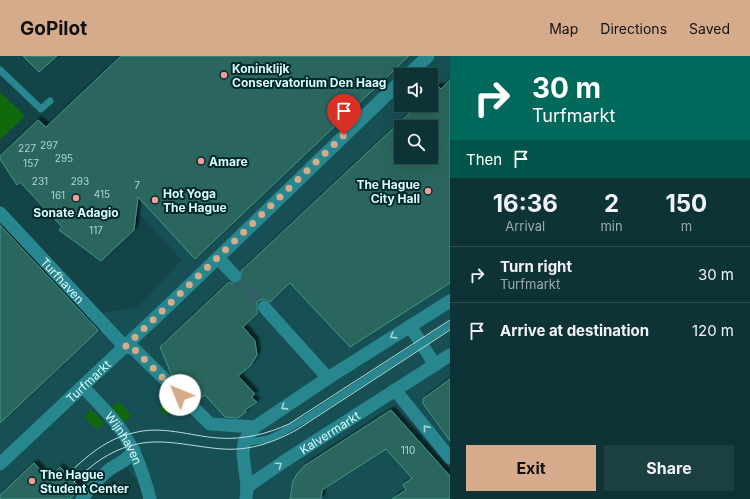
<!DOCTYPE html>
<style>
:root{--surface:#0e3336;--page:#1c3f42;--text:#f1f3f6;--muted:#9baaad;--line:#2e4e51;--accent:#d6ab8b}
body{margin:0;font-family:Inter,sans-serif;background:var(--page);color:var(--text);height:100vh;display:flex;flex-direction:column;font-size:15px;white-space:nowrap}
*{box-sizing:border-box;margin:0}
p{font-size:13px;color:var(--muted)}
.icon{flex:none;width:22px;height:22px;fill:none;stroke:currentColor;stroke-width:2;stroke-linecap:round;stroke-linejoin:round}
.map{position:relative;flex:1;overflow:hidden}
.side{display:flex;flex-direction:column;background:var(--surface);width:300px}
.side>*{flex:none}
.hud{background:#00695c;color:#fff;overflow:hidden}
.fabs{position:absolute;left:394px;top:12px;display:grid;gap:8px}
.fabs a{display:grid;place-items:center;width:44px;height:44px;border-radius:0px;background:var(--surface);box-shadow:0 4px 16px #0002,0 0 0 1px var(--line);font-size:20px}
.pin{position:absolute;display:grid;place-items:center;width:34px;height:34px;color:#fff;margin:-41px -17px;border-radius:50% 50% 50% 0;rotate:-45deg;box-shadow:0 0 4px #0007}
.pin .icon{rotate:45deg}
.me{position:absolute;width:44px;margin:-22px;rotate:315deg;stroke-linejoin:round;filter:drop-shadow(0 0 3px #0008)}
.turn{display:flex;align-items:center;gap:14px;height:84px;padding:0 16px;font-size:18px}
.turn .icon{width:52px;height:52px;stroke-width:2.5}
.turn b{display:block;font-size:28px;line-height:34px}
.then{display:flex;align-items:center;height:38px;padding:0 16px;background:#0003;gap:8px;font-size:15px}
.eta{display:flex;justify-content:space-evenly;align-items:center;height:68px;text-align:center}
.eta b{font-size:24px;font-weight:700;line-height:28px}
.primary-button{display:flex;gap:8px;margin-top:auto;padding:8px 16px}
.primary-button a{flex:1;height:46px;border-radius:0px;background:var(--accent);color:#111;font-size:16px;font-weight:700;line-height:46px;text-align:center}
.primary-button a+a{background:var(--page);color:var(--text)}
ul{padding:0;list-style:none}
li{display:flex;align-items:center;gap:12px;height:56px;padding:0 16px;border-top:1px solid var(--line)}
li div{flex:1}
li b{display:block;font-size:15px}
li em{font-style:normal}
header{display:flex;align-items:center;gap:24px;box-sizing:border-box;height:56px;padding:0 20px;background:var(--accent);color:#111}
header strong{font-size:19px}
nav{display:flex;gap:22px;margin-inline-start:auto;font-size:14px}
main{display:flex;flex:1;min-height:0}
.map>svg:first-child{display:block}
.built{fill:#175054;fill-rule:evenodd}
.green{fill:#11690d}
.building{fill:#29665d;stroke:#40978a;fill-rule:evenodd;filter:url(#shadow)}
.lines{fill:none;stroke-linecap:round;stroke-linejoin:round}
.street-tunnel{stroke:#315f63;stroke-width:13;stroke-dasharray:13 6;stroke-linecap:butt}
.lane{stroke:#28878e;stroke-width:7}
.street{stroke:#28878e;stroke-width:13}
.tram{stroke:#b9dde0;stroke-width:1}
.oneway{stroke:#a5d8dc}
.route{stroke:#d6ab8b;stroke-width:7;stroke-dasharray:0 12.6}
.poi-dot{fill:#f59b98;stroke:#01292c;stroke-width:1.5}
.labels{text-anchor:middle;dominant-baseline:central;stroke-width:4;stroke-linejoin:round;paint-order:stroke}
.number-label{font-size:10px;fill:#aed6d6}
.poi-label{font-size:12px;font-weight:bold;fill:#dafbfe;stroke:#01292c;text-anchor:start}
.street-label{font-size:12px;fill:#dafbfe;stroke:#01292c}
</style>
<header>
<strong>GoPilot</strong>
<nav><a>Map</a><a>Directions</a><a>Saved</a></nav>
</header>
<main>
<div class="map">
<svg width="450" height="443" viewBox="0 0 450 443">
<defs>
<filter id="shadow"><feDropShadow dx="3.5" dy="-3.5" stdDeviation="1" flood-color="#0009"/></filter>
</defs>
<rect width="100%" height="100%" fill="#134448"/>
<!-- built -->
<path class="built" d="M 122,0 L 450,0 L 450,323 L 423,343 L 424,345 L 422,346 L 450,385 L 450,443 L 152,443 L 122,406 L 83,443 L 0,443 L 0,307 L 81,259 L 137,252 L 182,204 L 55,67 ZM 401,19 L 431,19 L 431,49 L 401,49 ZM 401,71 L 431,71 L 431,101 L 401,101 Z"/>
<!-- green -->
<g class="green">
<polygon points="0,36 25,60 0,84"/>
<polygon points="174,338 181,346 166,360 159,352"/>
<polygon points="119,346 132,360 124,366 111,352"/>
<polygon points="91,353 104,367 97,374 84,360"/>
</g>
<!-- building -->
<g class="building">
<polygon points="23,0 57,0 39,16"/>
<polygon points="121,0 409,0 195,203 138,141 134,174 101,205 59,174 62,171 20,126 17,129 0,103 0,100 38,64 46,71"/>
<path d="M 450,24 L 450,227 L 350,291 L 290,227 L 270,246 L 263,243 L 258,245 L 256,252 L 258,257 L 243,271 L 255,285 L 257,299 L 251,309 L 238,320 L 255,338 L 251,341 L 257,346 L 245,354 L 246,356 L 238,362 L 225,361 L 205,339 L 197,344 L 172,320 L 160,291 L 229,226 L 233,228 L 240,226 L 243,222 L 241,215 L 418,49 L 431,49 L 431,36 L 438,30 L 441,33 ZM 401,71 L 431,71 L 431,101 L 401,101 Z"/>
<polygon points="0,169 98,274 97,276 0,367"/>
<polygon points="450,323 450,385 422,346 424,345 423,343"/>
<polygon points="391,354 450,420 450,443 392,443 406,434 403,429 412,422 386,393 322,434 321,443 290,443 293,425 297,418 304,410"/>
<polygon points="34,407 49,422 60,411 80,432 70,443 0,443 0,439"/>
</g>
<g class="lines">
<!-- street-tunnel -->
<polyline class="street-tunnel" points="235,220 264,251"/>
<!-- lane -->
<g class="lane">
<polyline points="0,14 41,53 50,45"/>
<polyline points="244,387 268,383 279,378 307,362 450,269"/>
</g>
<!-- street -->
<g class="street">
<polyline points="408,19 428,0"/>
<path id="s1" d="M 0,157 L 125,291 L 134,293 L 210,368 L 255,371"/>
<polyline points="218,202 235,220"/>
<polyline points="264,251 328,322"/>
<polyline points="410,270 435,309"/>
<path id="s2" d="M 83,331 C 94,343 106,354 116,367 C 134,390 143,416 150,443"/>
<polyline points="395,334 450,402"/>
<path id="s3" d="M 0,408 L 172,246 L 401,25"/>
<path id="s4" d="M 247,431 L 283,406 L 450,299"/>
<path d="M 82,443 C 90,431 99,422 110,413 C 119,407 128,404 134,394"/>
<polyline points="246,443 247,431 243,398 244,387 247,381 255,371 328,322 450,245"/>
</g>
<!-- tram -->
<g class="tram">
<path d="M 67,419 C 87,400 106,383 133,377 C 162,369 190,380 218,382 C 243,384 267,378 289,368 L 450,264"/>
<path d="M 74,426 C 91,409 109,395 133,389 C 163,381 192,391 223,393 C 250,395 275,386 298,373 L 450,274"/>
</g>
</g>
<!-- one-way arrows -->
<defs><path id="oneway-chevron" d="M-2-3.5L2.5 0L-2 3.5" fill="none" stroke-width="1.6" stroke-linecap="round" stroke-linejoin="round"/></defs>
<g class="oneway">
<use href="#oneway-chevron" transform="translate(393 280) rotate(148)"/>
<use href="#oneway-chevron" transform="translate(284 351) rotate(147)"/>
<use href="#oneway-chevron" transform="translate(426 372) rotate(-129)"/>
<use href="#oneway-chevron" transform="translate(279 409) rotate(-35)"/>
</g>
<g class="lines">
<!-- route -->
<polyline class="route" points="180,339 134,293 125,291 344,79"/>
</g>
<!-- markers -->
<g class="poi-dot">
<circle cx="224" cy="19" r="4"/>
<circle cx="201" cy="105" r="4"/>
<circle cx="428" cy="135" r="4"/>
<circle cx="76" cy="142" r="4"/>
<circle cx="155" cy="144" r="4"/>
<circle cx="32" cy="425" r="4"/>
</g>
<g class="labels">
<!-- number labels -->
<g class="number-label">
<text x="49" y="89">297</text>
<text x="27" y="92">227</text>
<text x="64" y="102">295</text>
<text x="31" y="107">157</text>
<text x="40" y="125">231</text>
<text x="80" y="125">293</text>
<text x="137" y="129">7</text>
<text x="102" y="138">415</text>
<text x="58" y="139">161</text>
<text x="96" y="174">117</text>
<text x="408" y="394">110</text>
</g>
<!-- poi labels -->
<g class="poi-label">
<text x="232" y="12">Koninklijk<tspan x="232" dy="14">Conservatorium Den Haag</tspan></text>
<text x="209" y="105">Amare</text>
<text x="420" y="128" text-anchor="end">The Hague<tspan x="420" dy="14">City Hall</tspan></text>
<text x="163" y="137">Hot Yoga<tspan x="163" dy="14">The Hague</tspan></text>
<text x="76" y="156" text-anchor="middle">Sonate Adagio</text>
<text x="40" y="418">The Hague<tspan x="40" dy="14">Student Center</tspan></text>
</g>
<!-- street labels -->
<g class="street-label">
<text stroke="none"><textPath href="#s1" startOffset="92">Turfhaven</textPath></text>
<text stroke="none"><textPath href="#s3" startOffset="121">Turfmarkt</textPath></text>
<text stroke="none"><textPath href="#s4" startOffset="99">Kalvermarkt</textPath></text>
<text stroke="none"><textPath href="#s2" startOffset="66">Wijnhaven</textPath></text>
</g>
</g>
</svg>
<div class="fabs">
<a><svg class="icon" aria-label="sound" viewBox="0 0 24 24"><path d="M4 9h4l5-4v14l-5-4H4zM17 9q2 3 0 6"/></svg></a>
<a><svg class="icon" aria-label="search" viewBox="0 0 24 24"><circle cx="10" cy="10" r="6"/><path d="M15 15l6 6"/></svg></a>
</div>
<div class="pin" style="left:344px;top:79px;background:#d93025"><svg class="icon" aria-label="arrive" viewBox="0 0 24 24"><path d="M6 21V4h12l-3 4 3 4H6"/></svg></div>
<svg class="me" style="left:180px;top:339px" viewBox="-20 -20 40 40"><circle r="19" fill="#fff"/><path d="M0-13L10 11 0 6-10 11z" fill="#d6ab8b"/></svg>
</div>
<section class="side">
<div class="hud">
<div class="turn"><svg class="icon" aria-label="right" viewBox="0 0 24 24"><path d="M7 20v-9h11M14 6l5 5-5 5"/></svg><div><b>30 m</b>Turfmarkt</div></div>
<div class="then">Then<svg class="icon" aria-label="arrive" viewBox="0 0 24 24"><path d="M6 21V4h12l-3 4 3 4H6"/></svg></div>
</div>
<div class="eta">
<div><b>16:36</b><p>Arrival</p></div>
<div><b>2</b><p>min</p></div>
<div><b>150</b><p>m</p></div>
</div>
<ul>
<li><svg class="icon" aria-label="right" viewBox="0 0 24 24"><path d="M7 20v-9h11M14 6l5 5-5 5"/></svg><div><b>Turn right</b><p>Turfmarkt</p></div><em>30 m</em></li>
<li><svg class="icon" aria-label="arrive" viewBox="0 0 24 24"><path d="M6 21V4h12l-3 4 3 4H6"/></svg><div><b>Arrive at destination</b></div><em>120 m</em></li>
</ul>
<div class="primary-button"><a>Exit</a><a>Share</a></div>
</section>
</main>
